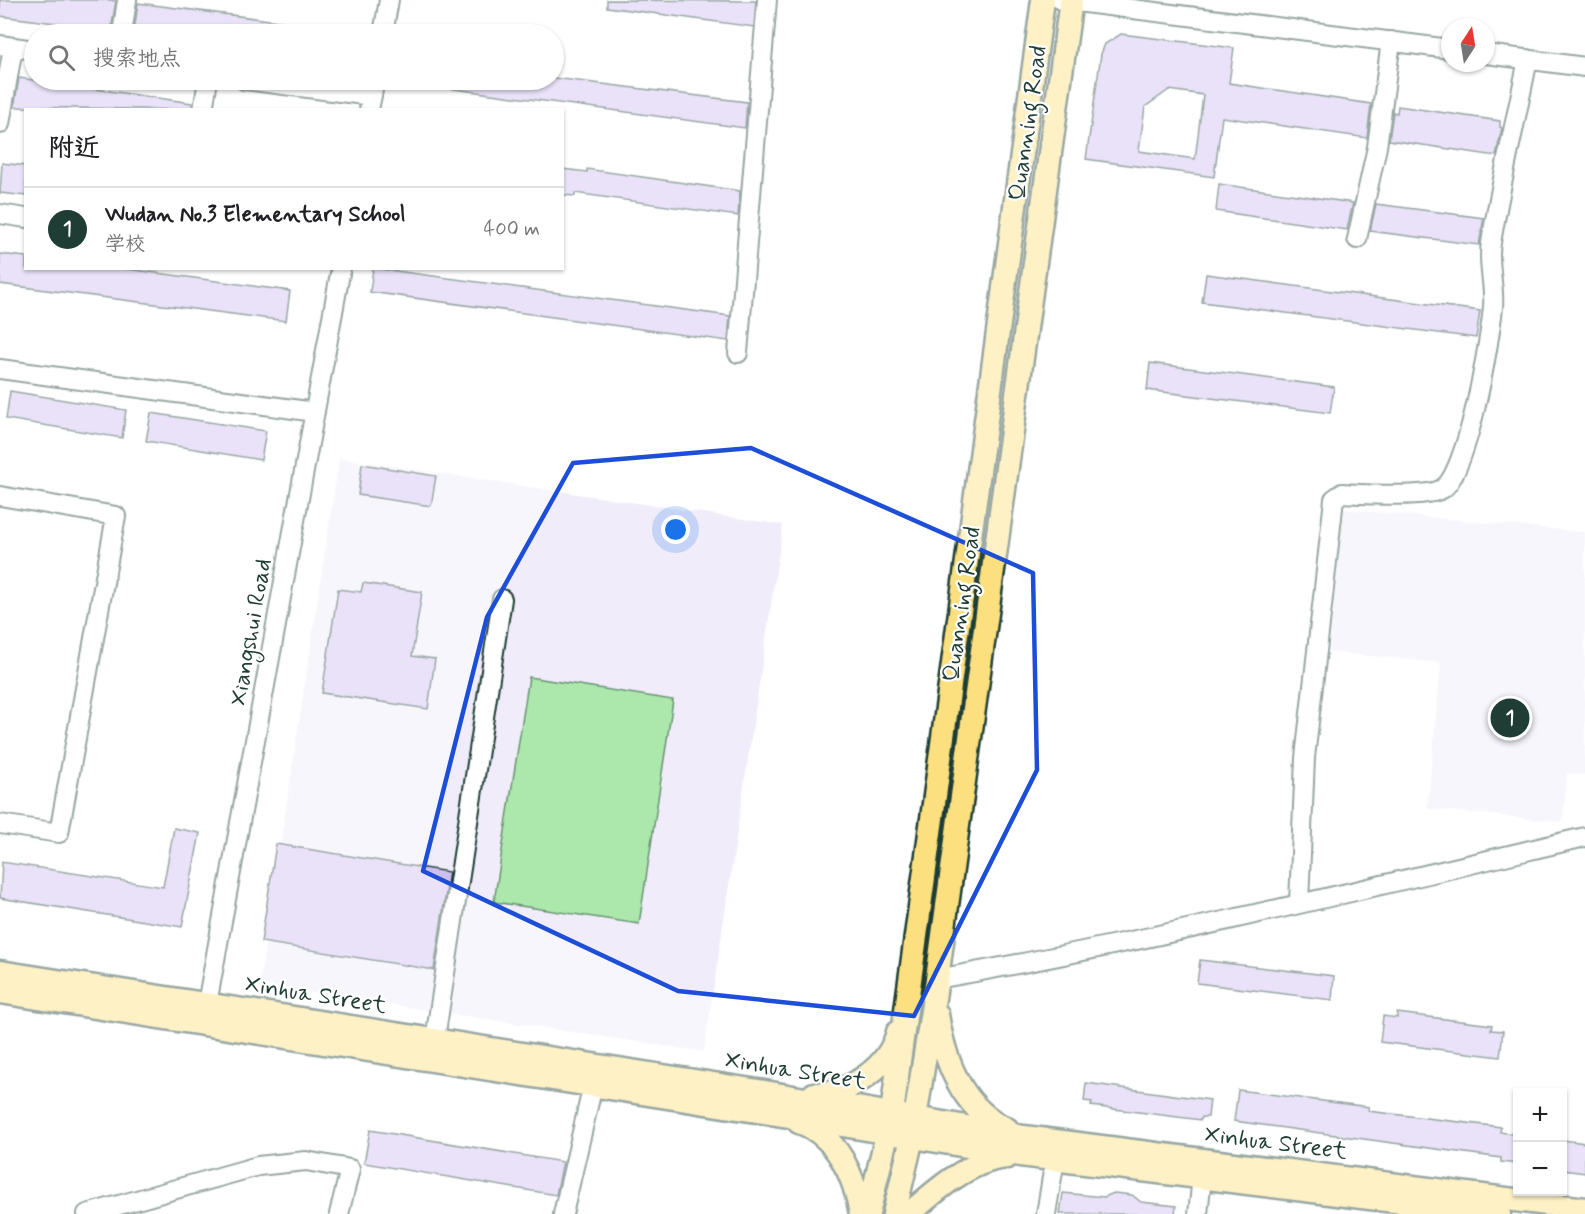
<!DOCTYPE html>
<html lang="zh">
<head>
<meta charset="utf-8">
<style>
	body { margin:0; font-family:Mynerve,"LXGW WenKai TC",sans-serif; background:#f2f2f2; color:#202124 }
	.controls { position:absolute; right:18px; bottom:18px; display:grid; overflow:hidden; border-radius:0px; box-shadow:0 2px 4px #0004 }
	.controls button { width:54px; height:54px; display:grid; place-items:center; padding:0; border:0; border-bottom:2px solid #e0e0e0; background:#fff; color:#202124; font:30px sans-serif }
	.compass { position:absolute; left:1441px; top:18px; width:54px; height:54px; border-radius:50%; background:#fff; box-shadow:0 2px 4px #0004; rotate:12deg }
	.you { position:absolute; left:676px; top:530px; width:21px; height:21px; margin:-15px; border:4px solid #fff; border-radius:50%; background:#1a73e8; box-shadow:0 0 0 9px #1a73e833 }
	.badge { display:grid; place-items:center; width:39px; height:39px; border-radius:50%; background:#1f3d34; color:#fff; font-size:20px; font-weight:700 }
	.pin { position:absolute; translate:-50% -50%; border:3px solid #fff; box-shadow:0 2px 6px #0006 }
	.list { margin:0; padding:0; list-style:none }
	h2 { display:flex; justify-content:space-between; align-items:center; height:78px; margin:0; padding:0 24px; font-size:26px }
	h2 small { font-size:20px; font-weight:400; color:#757577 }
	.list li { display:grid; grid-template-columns:39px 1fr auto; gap:18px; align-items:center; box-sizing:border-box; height:84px; padding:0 24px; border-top:2px solid #e0e0e0 }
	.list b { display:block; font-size:22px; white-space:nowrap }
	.list p { margin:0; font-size:20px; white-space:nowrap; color:#757577 }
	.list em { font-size:20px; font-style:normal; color:#757577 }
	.icon { flex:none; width:33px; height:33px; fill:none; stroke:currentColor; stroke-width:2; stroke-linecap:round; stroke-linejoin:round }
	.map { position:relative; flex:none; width:1585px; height:1214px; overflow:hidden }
	.search { position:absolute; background:#fff; box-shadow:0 2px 4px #0004; left:24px; top:24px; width:540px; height:66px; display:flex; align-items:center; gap:15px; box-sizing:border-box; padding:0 21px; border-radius:33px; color:#757577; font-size:22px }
	.panel { position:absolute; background:#fff; box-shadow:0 2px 4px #0004; left:24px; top:108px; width:540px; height:162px; border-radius:0px }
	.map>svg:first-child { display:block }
</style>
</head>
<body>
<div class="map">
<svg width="1585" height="1214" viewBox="0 0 1585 1214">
	<rect width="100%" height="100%" fill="#fff"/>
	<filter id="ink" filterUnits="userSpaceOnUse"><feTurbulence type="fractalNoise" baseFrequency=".0167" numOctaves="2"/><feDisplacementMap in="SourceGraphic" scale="12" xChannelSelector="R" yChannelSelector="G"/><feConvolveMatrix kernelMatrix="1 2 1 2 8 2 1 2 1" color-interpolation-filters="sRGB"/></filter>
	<g filter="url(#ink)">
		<path fill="#f0ecfa" d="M339 458 783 525 704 1052 259 985Z
			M1343 509 1585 532V775L1567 773 1563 822 1427 809 1441 663 1329 652Z"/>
		<path fill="#ace7ac" stroke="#669270" stroke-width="1.5" d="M529 677 673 700 639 924 494 902Z"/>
		<path fill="#cebef0" stroke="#1f3d34" stroke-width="1.5" fill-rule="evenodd" d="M0 0H110L116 1 111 30 0 16Z
			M607 0 756 1 754 27 607 7Z
			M138 3 324 27 323 34 134 32Z
			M1121 34 1234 48 1229 83 1371 104 1367 138 1222 117 1214 177 1086 159 1101 54 1105 44ZM1169 90 1203 95 1195 159 1139 151 1145 107Z
			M19 78 192 103V110L14 107Z
			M554 78 747 102 745 128 432 86V80Z
			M1398 106 1500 121V127L1502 128 1496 156 1389 140 1393 112 1397 113Z
			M2 163 26 166V196L0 193Z
			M562 169 587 172V169L740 191 738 216 575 193V196L562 195Z
			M1219 184 1353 203 1347 230 1216 211Z
			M1376 204 1484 218 1479 245 1370 231Z
			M0 254 26 257V268H120L290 291 286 321 0 284Z
			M373 268 730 316 728 341 370 292Z
			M1206 274 1480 311 1476 338 1202 302Z
			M1150 363 1334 387 1330 413 1147 390Z
			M10 391 126 410 122 438 6 419Z
			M151 413 266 431 261 460 146 441Z
			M362 464 436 476 431 506 358 495Z
			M363 583 422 592 412 656 435 659 428 709 322 693 338 589 361 592Z
			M174 828 200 833 182 927 0 898 2 862 163 887Z
			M276 844 449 872 434 970 261 942Z
			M1200 960 1334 976 1332 1000 1197 983Z
			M1397 1013 1492 1025 1491 1030 1503 1031 1500 1057 1380 1042 1383 1016 1397 1018Z
			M1086 1083 1210 1100 1208 1117H1202L1201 1120 1091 1106 1092 1102 1084 1101Z
			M1238 1090 1369 1107 1368 1111 1501 1127 1500 1132 1518 1135V1164L1501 1162V1158L1234 1121Z
			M370 1130 563 1162 556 1195 364 1163Z
			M1563 1140 1585 1143V1173L1563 1170Z
			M1063 1193 1104 1197 1114 1193 1132 1195 1141 1202 1176 1206 1175 1214H1060Z"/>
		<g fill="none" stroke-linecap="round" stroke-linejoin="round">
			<g stroke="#1f3d34" stroke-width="22">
				<path id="minor" d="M1061 0 1450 49
					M122 34 127 0
					M383 34 389 0
					M0 45 34 50
					M1486 54 1585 67
					M244 80 372 96
					M203 110 208 80
					M369 110 375 80
					M0 124 13 47
					M0 214 26 218
					M1357 239 1377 147 1391 41
					M738 353 767 0
					M0 369 315 412
					M0 496 116 516 59 833 0 824
					M1299 903 1305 758 1334 499 1342 493C1362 494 1427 498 1442 489 1468 474 1490 339 1493 307 1495 286 1487 263 1491 243 1501 182 1516 120 1528 59
					M937 979C1155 940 1369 888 1585 837
					M207 1004 341 268
					M435 1039 502 599
					M87 1214 258 1166 306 1161 350 1169 339 1214
					M563 1214 593 1085
					M1046 1214 1055 1159
					M1198 1214 1202 1177"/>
			</g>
			<g stroke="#1f3d34" stroke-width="27">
				<path id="major" d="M0 972 765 1092 1024 1137 1585 1209
					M0 992 795 1117 1020 1155 1499 1214
					M937 1014C944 1060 962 1109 1007 1129
					M814 1094C849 1095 889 1067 898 1032
					M799 1122C837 1135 855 1177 861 1214
					M868 1214 892 1113 1043 0
					M894 1214 912 1138 937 979 1071 0
					M909 1214C936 1190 970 1160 1007 1157"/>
			</g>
			<use href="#minor" stroke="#fff" stroke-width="18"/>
			<use href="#major" stroke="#fce080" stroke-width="22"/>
		</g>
	</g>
	<path d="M0 0H1585V1214H0ZM751 448 1033 573 1037 770 914 1016 678 991 423 871 487 617 573 463Z" fill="#fff" fill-opacity=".55" fill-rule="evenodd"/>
	<path fill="none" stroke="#1d4ed8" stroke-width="4.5" stroke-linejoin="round" d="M751 448 1033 573 1037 770 914 1016 678 991 423 871 487 617 573 463Z"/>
	<g text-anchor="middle" stroke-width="4.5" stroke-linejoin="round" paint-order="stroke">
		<g font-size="24" fill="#1f3d34" stroke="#fff">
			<text transform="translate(1027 123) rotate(-82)" y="8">Quanning Road</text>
			<text transform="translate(961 604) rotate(-82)" y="8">Quanning Road</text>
			<text transform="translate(250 632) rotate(-80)" y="8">Xiangshui Road</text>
			<text transform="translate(316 994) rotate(9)" y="8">Xinhua Street</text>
			<text transform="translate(796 1070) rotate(9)" y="8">Xinhua Street</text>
			<text transform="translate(1276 1142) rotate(7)" y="8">Xinhua Street</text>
		</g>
	</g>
</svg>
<div class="controls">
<button>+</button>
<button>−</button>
</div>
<svg class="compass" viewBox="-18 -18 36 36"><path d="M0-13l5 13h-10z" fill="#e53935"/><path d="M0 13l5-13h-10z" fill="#757577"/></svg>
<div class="you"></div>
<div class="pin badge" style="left:1510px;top:718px">1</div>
<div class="search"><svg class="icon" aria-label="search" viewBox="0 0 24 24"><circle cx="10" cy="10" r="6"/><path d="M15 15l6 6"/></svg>搜索地点</div>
<section class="panel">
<h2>附近<small></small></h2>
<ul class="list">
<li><span class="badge">1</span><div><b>Wudan No.3 Elementary School</b><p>学校</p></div><em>400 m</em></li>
</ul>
</section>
</div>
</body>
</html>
